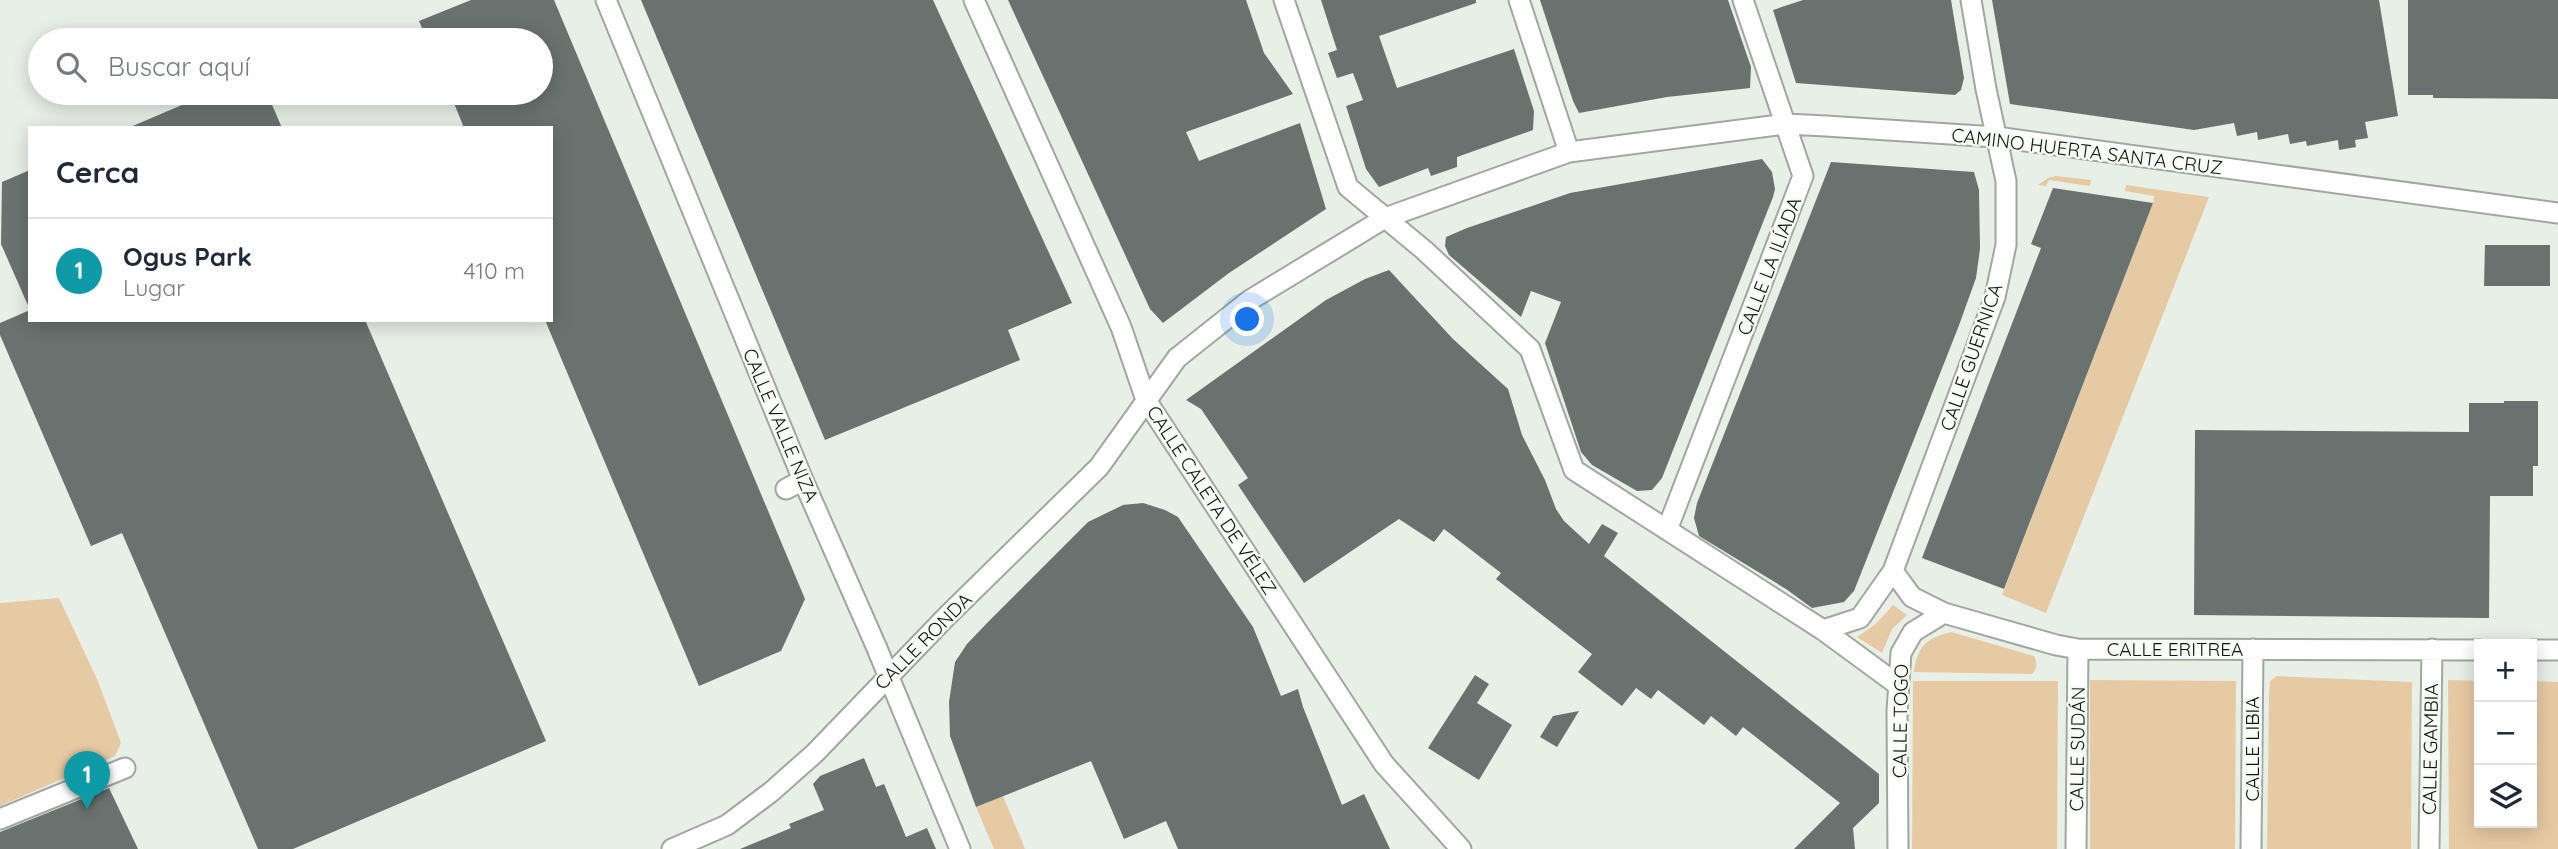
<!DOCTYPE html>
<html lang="es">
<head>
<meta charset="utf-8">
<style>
	body { margin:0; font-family:Quicksand,sans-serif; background:#f2f2f3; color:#1f2937 }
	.controls { position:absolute; right:21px; bottom:21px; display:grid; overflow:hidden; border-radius:0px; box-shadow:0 4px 18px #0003 }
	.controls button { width:63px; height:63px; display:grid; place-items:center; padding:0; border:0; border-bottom:2px solid #e0e1e3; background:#fff; color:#1f2937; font:35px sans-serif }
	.you { position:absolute; left:1248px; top:320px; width:24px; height:24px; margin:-18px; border:5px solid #fff; border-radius:50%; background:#1a73e8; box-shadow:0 0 0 10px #1a73e833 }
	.badge { display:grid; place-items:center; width:46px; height:46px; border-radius:50%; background:#7134aa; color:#fff; font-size:23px; font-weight:700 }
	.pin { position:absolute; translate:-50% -58px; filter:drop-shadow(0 2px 4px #0008) }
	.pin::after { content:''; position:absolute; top:37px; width:24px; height:21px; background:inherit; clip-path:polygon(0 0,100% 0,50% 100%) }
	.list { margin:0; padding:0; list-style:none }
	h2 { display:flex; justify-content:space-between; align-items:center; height:91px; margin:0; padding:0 28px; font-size:30px }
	h2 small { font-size:23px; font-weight:400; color:#747a83 }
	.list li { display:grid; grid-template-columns:46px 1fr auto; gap:21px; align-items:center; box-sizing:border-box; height:105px; padding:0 28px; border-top:2px solid #e0e1e3 }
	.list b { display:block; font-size:26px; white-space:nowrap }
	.list p { margin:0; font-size:23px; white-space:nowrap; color:#747a83 }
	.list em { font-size:23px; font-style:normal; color:#747a83 }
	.icon { flex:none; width:38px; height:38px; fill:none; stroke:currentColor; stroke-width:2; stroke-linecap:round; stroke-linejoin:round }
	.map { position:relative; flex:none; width:2558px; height:849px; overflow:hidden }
	.search { position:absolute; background:#fff; box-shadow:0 4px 18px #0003; left:28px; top:28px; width:525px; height:77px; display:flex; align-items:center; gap:18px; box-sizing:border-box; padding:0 24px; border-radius:38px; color:#747a83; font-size:26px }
	.panel { position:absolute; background:#fff; box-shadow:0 4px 18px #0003; left:28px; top:126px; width:525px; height:196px; border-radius:0px }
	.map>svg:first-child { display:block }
</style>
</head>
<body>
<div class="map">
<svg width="2558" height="849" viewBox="0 0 2558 849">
	<rect width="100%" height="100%" fill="#e8efe7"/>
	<path fill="#e6caa3" d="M2056 176 2091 180 2090 186 2049 180 2046 186 2038 185 2048 178Z
		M2126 185 2209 197 2046 613 2002 595 2153 203 2154 196 2125 191Z
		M59 598 97 679 121 743 115 756 0 806V603Z
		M1893 605 1907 615 1892 629 1882 653 1857 637 1877 623Z
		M1951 632 2034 656C2037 663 2038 667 2032 674L1914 672C1917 646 1927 638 1951 632Z
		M2277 676 2412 682 2411 849H2267L2269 694 2270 681Z
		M2090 680 2236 681 2235 849H2090Z
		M2448 680 2479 681V823H2532V681L2558 682V849H2449Z
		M1913 681H2058L2057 849H1912Z
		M1003 796 1025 849H994L976 807Z"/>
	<path fill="#69726f" d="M471 0H554L805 599 781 651 699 686 545 320H551V128H464L450 93H541V40H427L419 21Z
		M641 0H933L1072 303 1008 330 1020 360 825 440Z
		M1008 0H1246L1264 53 1293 94 1186 132 1199 161 1300 123 1326 209 1229 273 1163 323 1150 309Z
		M1321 0H1476V3L1379 36 1397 88 1514 49 1534 111 1533 130 1457 157V167L1431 176 1428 168 1379 187 1366 169 1346 106 1363 100 1353 73 1337 78 1328 53 1337 50Z
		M1540 0H1728L1751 67 1750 88 1667 97 1579 113 1573 101Z
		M1803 0H1951L1964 78 1961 90 1955 95 1796 83 1773 10Z
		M1992 0H2379L2398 116 2365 122 2368 138 2355 140 2356 147 2339 150 2338 140 2307 146 2306 141 2290 144 2288 134 2258 140 2257 132 2237 136 2234 123 2194 130 2010 104Z
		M2408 0H2558V99L2433 98V95H2408Z
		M210 93H267L282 128H128Z
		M1762 159 1772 172 1775 189 1773 197 1662 478 1652 490 1637 491 1592 465 1581 452 1545 343 1561 302 1531 291 1521 317 1449 255 1445 246 1446 237 1467 228 1570 193Z
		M1831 162 1974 172 1979 190 1980 249 1976 278 1958 328 1854 591 1844 602 1812 608 1786 589 1699 536 1694 518 1697 503Z
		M30 170V320H365L546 741 293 849H258L122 533 91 546 0 335V323L30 310 1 244 2 182Z
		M2053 188 2153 203 2004 589 1922 558 2041 248 2031 244Z
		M2485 245H2550V286H2484Z
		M1389 270 1453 339 1508 389 1522 435 1545 480 1556 509 1564 521 1589 544 1602 524 1618 533 1604 556 1879 774V803L1853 828 1855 849H1794L1840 803 1743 727 1736 736 1711 716 1704 725 1658 690 1651 699 1636 688 1622 706 1578 672 1592 654 1496 579 1501 573 1444 529 1434 542 1399 519 1304 583 1238 485 1248 478 1201 409 1186 400 1326 300 1365 279Z
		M2504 401H2538V466H2533V496H2490L2489 618 2194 615 2195 430 2469 432V403H2504Z
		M1143 503 1165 510 1178 517 1253 627 1281 696 1298 689 1303 707 1342 805 1364 794 1390 849H1178L1166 821 1124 839 1091 761 976 807 950 736 949 702 955 662 967 644 988 622 1088 522 1123 505Z
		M1475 675 1489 684 1477 703 1512 725 1479 780 1428 748Z
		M1579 711 1557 747 1540 737 1553 716Z
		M864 758 876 787 884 784 906 837 927 828 936 849H740L791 828 789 824 824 810 813 784 820 776Z
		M109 788 138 849H0V832Z"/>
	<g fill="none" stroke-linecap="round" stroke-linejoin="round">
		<g stroke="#a1a7a0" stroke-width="23">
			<path id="minor" d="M606 0 803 480 876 646 960 849
				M974 0 1121 327 1146 400 1384 764 1461 849
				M1284 0 1348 187 1424 250 1530 349 1574 470 1823 630 1860 618 1893 571 1995 297 2006 245V181L1986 89 1971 0
				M1519 0 1569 152
				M786 489 803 480
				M1667 530 1803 176 1743 0
				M1893 571 1912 597 1944 613 2056 645 2078 649 2479 650
				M1823 630 1898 685
				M2532 650H2558
				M0 819 125 768
				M672 849 727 825 771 792 815 753 947 616 1099 467 1177 358 1250 300 1385 218 1569 152 1786 124 1826 126 1996 137 2558 213
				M1898 849 1897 711 1901 653 1913 632 1944 613
				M2076 849 2078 649
				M2251 849 2253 649
				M2429 849 2432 649"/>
		</g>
		<use href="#minor" stroke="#fff" stroke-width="19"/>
	</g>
	<g text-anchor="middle" stroke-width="5" stroke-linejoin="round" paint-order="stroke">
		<g font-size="19" fill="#111311" stroke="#f6fcf4">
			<text transform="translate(2087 151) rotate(7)" y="7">CAMINO HUERTA SANTA CRUZ</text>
			<text transform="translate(1769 266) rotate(-69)" y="7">CALLE LA ILÍADA</text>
			<text transform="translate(1971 357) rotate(-71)" y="7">CALLE GUERNICA</text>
			<text transform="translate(781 425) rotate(67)" y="7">CALLE VALLE NIZA</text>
			<text transform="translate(1212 500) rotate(57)" y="7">CALLE CALETA DE VÉLEZ</text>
			<text transform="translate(923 641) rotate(-45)" y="7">CALLE RONDA</text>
			<text x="2175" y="656">CALLE ERITREA</text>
			<text transform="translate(1900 721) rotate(-89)" y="7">CALLE TOGO</text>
			<text transform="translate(2077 749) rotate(-89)" y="7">CALLE SUDÁN</text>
			<text transform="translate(2252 749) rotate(-90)" y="7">CALLE LIBIA</text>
			<text transform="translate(2430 749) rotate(-89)" y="7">CALLE GAMBIA</text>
		</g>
	</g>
</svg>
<div class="controls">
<button>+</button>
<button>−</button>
<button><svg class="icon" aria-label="layers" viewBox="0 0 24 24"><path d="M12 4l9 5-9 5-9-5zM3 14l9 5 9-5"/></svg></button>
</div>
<div class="you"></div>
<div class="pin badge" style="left:87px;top:809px;background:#0f9aa8">1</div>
<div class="search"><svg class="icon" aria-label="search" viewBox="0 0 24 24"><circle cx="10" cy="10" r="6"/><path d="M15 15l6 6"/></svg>Buscar aquí</div>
<section class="panel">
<h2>Cerca<small></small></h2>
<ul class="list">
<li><span class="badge" style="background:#0f9aa8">1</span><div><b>Ogus Park</b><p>Lugar</p></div><em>410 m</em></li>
</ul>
</section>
</div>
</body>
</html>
